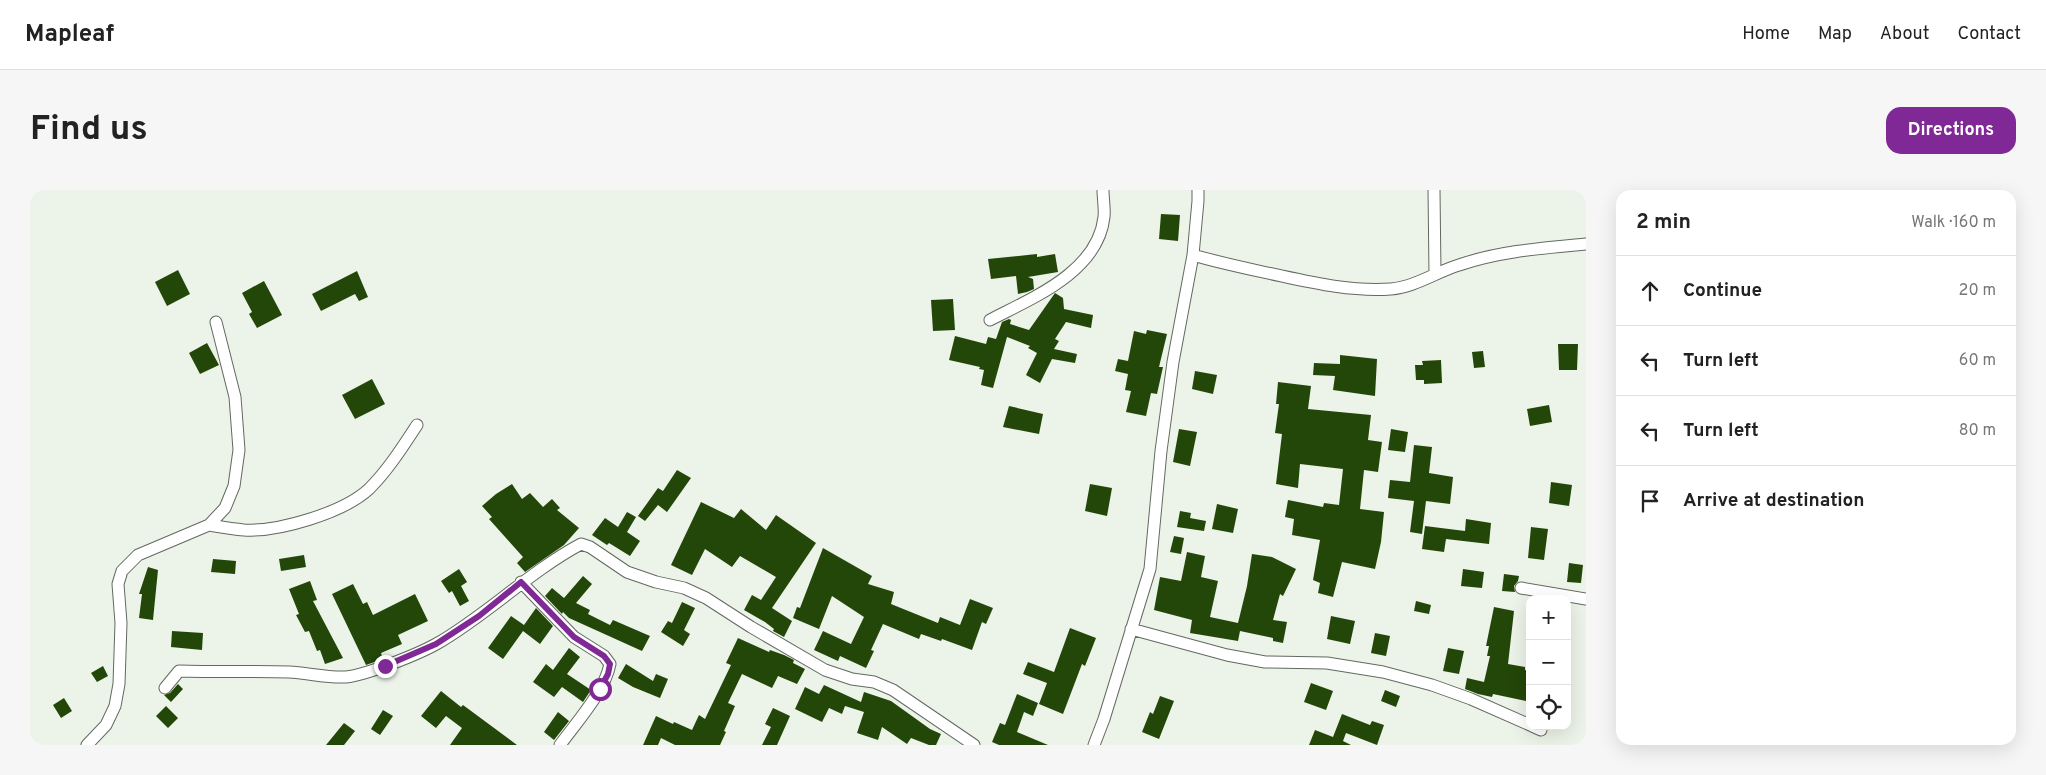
<!DOCTYPE html>
<html lang="en">
<head>
<meta charset="utf-8">
<style>
	body { margin:0; font-family:Overpass,sans-serif; background:#f6f6f6; color:#222 }
	.controls { position:absolute; right:15px; bottom:15px; display:grid; overflow:hidden; border-radius:10px; box-shadow:0 5px 20px #0002 }
	.controls button { width:45px; height:45px; display:grid; place-items:center; padding:0; border:0; border-bottom:1px solid #e0e0e0; background:#fff; color:#222; font:25px sans-serif }
	.stop { position:absolute; width:15px; height:15px; margin:-11px; border:4px solid #802896; border-radius:50%; background:#fff }
	.stop.end { background:#802896; border-color:#fff; box-shadow:0 1px 5px #0008 }
	.list { margin:0; padding:0; list-style:none }
	h2 { display:flex; justify-content:space-between; align-items:center; height:65px; margin:0; padding:0 20px; font-size:21px }
	h2 small { font-size:16px; font-weight:400; color:#767676 }
	.list li { display:grid; grid-template-columns:32px 1fr auto; gap:15px; align-items:center; box-sizing:border-box; height:70px; padding:0 20px; border-top:1px solid #e0e0e0 }
	.list b { display:block; font-size:19px; white-space:nowrap }
	.list em { font-size:16px; font-style:normal; color:#767676 }
	.icon { flex:none; width:28px; height:28px; fill:none; stroke:currentColor; stroke-width:2; stroke-linecap:round; stroke-linejoin:round }
	.map { position:relative; flex:none; width:1556px; height:555px; overflow:hidden; border-radius:15px }
	header { display:flex; align-items:center; gap:30px; box-sizing:border-box; height:70px; padding:0 25px; background:#fff; border-bottom:1px solid #e0e0e0 }
	header strong { font-size:24px }
	nav { display:flex; gap:28px; margin-inline-start:auto; font-size:18px }
	.intro { display:flex; align-items:center; justify-content:space-between; box-sizing:border-box; height:120px; padding:0 30px }
	h1 { margin:0; font-size:35px }
	.button { padding:12px 22px; border-radius:15px; background:#802896; color:#fff; font-size:18px; font-weight:700 }
	main { display:flex; gap:30px; padding:0 30px }
	aside { flex:1; background:#fff; border-radius:15px; box-shadow:0 5px 20px #0002 }
	.map>svg:first-child { display:block }
</style>
</head>
<body>
<header>
<strong>Mapleaf</strong>
<nav><a>Home</a><a>Map</a><a>About</a><a>Contact</a></nav>
</header>
<div class="intro"><h1>Find us</h1><a class="button">Directions</a></div>
<main>
<div class="map">
<svg width="1556" height="555" viewBox="0 0 1556 555">
	<rect width="100%" height="100%" fill="#ecf3e8"/>
	<path fill="#234708" d="M1131 24 1150 25 1148 51 1129 49Z
		M1007 64V67L1025 64 1028 82 998 87 1003 89 1004 99 997 102 988 104 986 86 961 89 958 69Z
		M148 80 160 104 137 116 125 92Z
		M327 81 338 107 329 111 325 104 291 121 282 104Z
		M234 91 252 125 227 138 219 124 222 122 212 103Z
		M1025 103 1033 108 1034 119 1063 125 1061 138 1036 132 1025 149 1029 151 1024 159 1047 164 1045 173 1022 169 1010 193 996 185 1007 163 998 158 1000 156 977 147 963 198 951 195 954 180 949 179 950 177 919 170 925 146 956 154 958 147 966 149 972 132 979 129 981 130 980 134 999 140Z
		M923 109 925 140 903 141 901 110Z
		M1117 140 1137 144 1129 177H1133L1127 204 1121 203 1116 226 1096 222 1101 201 1095 200 1098 184 1085 181 1088 169 1098 171 1104 141 1116 144Z
		M177 153 189 175 170 184 159 163Z
		M1528 154H1548L1547 180H1529Z
		M1453 161 1455 177 1444 178 1442 162Z
		M1310 165 1347 169 1345 206 1303 200 1305 186 1283 185 1284 173 1310 174Z
		M1411 170 1412 193 1394 194V190H1386L1385 175H1393L1392 171Z
		M1165 181 1187 185 1183 204 1162 199Z
		M342 189 355 214 325 229 312 205Z
		M1248 192 1281 196 1278 219 1341 225 1338 250 1352 252 1348 282 1334 280 1330 319 1354 322 1351 352 1345 379 1312 372 1303 407 1288 403 1290 393 1283 390 1290 350 1262 345 1264 329 1255 327 1258 310 1293 317 1294 313 1309 315 1313 279 1270 274 1268 298 1246 294 1252 244 1245 243 1249 214H1246Z
		M1519 215 1522 232 1500 236 1497 219Z
		M979 216 1013 224 1009 244 973 237Z
		M1149 239 1167 242 1160 276 1143 272Z
		M1361 239 1378 242 1375 262 1358 260Z
		M1384 255 1402 257 1399 283 1423 287 1420 314 1396 311 1392 344 1380 342 1384 311 1358 308 1360 290 1380 292Z
		M647 280 661 288 637 322 628 315 615 331 608 326 628 298 633 301Z
		M1521 292 1542 295 1539 316 1519 313Z
		M482 294 492 309 500 303 513 317 522 309 530 318 527 320 549 338 534 355 495 382 487 373 493 367 459 329 462 327 452 316 466 304Z
		M1060 294 1082 298 1077 326 1055 321Z
		M671 312 704 328 711 319 736 340 746 325 786 353 742 418 762 431 754 447 743 441 744 439 735 432 714 420 722 405 731 410 746 387 710 366 702 377 675 359 662 385 641 375Z
		M1187 314 1208 319 1203 343 1182 339Z
		M1150 321 1161 323 1160 328 1176 331 1174 341 1147 337Z
		M597 322 606 327 597 342 610 351 600 366 579 353 577 355 562 345 575 328 588 337Z
		M1436 329 1461 333 1459 354 1416 349 1414 362 1392 359 1395 336 1435 341Z
		M1501 337 1518 339 1514 370 1498 368Z
		M1144 346 1154 348 1151 364 1140 362Z
		M793 358 842 386 838 394 864 402 861 414 908 433 910 427 930 435 940 409 963 418 956 434 952 432 942 460 912 449 911 451 891 444 889 449 853 434 841 460 844 461 836 478 810 466 808 471 784 460 793 441 821 454 834 427 802 406 789 439 763 428 767 417 770 418Z
		M1157 362 1175 366 1171 387 1188 391 1180 427 1208 433 1217 396 1222 364 1242 367 1266 379 1253 406 1250 404 1243 430 1257 432 1253 453 1243 451V448L1210 441 1208 451 1160 443 1162 430 1124 420 1130 387 1151 391Z
		M274 365 276 377 251 381 249 369Z
		M183 369 206 371 205 384 181 382Z
		M1539 373 1553 375 1551 393 1537 392Z
		M118 377 128 380 123 430 109 428 112 404H109Z
		M429 379 437 392 431 396 439 411 430 416 422 401 419 403 411 391Z
		M1433 379 1454 382 1452 398 1431 396Z
		M1474 384 1489 386 1488 391 1484 396 1485 402 1472 401Z
		M553 386 562 394 546 413 560 420 558 424 580 435 583 430 620 446 612 461 539 428 533 422 532 424 515 406 522 398 534 408Z
		M280 391 287 410 283 411 313 468 295 474 290 460 287 461 279 441 275 442 266 425 269 424 259 399Z
		M323 394 333 414 337 412 343 425 385 404 398 431 368 445 372 454 351 463 353 469 336 475 302 404Z
		M1386 411 1401 415 1399 424 1384 421Z
		M652 412 665 418 654 440 660 444 653 456 631 442 638 431 642 433Z
		M1464 417 1484 421 1478 474 1495 477V480L1500 481 1496 511 1463 504 1462 507 1448 504 1435 499 1437 488 1454 492 1460 466H1457L1459 456H1456Z
		M506 418 523 436 510 454 493 441 473 469 458 458 481 426 494 435Z
		M1301 426 1325 431 1320 454 1297 449Z
		M1040 438 1066 448 1055 476 1052 474 1033 524 1009 514 1017 493 993 484 998 472 1024 482Z
		M142 441 173 443 172 460 141 457Z
		M1345 443 1360 446 1356 466 1341 463Z
		M708 448 739 462 740 460 754 465 764 470 763 473 775 479 767 494 748 486 742 498 712 484 698 513 705 516 694 541 696 542 690 555H645L631 548 628 555H613L626 526 643 534 644 532 662 540 669 525 675 529 701 475 696 473Z
		M539 458 550 467 537 484 561 500 553 512 532 497 524 507 503 492 516 474 523 480Z
		M1418 458 1434 461 1429 484 1413 481Z
		M596 474 623 491 626 484 638 489 630 508 603 497 588 488Z
		M73 476 78 486 67 492 61 483Z
		M1281 493 1303 501 1296 520 1274 512Z
		M148 494 153 499 141 512 134 505 140 503Z
		M794 495 831 512 834 502 861 511 900 539 911 544 906 555H899L881 548 877 554 852 537 848 550 827 543 834 522 815 516 812 524 799 518 792 532 765 519 775 497 789 504Z
		M1355 500 1370 506 1366 517 1351 511Z
		M411 501 431 517 433 515 487 555H420L432 538 416 526 406 538 391 526Z
		M987 504 1008 513 1003 526 994 522 987 542 1018 555H969L962 552 970 533 975 535Z
		M1130 506 1144 511 1129 549 1112 542 1120 522 1123 524Z
		M34 508 42 521 31 528 23 515Z
		M136 516 148 528 138 538 126 526Z
		M743 518 760 526 747 555H732L741 537 735 534Z
		M353 520 363 526 350 545 341 539Z
		M528 522 539 531 524 550 514 542Z
		M1312 524 1340 535 1342 531 1354 535 1347 555 1316 543 1313 551 1321 555H1279L1285 540 1303 547Z
		M314 533 325 541 314 555H296Z"/>
	<g fill="none" stroke-linecap="round" stroke-linejoin="round">
		<g stroke="#636960" stroke-width="13">
			<path id="minor" d="M1404 0 1405 84
				M1163 65C1187 72 1210 77 1233 82 1276 91 1317 102 1361 99 1385 97 1406 82 1429 75 1470 61 1513 58 1556 54
				M960 130C1002 108 1068 82 1074 27 1075 19 1073 9 1073 0
				M179 335C191 337 202 339 214 340 248 342 313 323 339 299 358 280 372 258 387 235
				M491 392 544 447 574 466 580 474C575 501 546 533 530 555
				M1491 398 1556 409
				M1101 439 1197 465 1235 472 1297 473 1353 482 1402 495 1441 509 1500 535
				M135 498 149 481C186 482 222 481 259 482 278 483 297 488 316 487 336 485 389 464 408 453 458 424 499 382 551 354L560 357 597 382 626 392 654 398 676 408 721 437 795 480 822 489 844 492 863 500 944 555
				M1502 536 1511 540
				M57 555 76 535 85 516 89 494 91 433 88 394 92 381 108 365 179 335 195 318 204 296 209 260 205 207 186 132
				M1064 555 1074 529 1120 379 1131 261 1143 172 1163 65 1168 11V0"/>
		</g>
		<use href="#minor" stroke="#fff" stroke-width="11"/>
	</g>
	<g fill="none" stroke-linecap="round" stroke-linejoin="round">
		<path stroke="#802896" stroke-width="6" d="M355 476 406 454 449 426 491 392 544 447 574 466 580 474 578 484 570 499"/>
	</g>
</svg>
<div class="controls">
<button>+</button>
<button>−</button>
<button><svg class="icon" aria-label="locate" viewBox="0 0 24 24"><circle cx="12" cy="12" r="6"/><path d="M12 2v4M12 18v4M2 12h4M18 12h4"/></svg></button>
</div>
<div class="stop" style="left:570px;top:499px"></div>
<div class="stop end" style="left:355px;top:476px"></div>
</div>
<aside>
<h2>2 min<small>Walk · 160 m</small></h2>
<ul class="list">
<li><svg class="icon" aria-label="ahead" viewBox="0 0 24 24"><path d="M12 20V5M6 11l6-6 6 6"/></svg><div><b>Continue</b></div><em>20 m</em></li>
<li><svg class="icon" aria-label="left" viewBox="0 0 24 24"><path d="M17 20v-9H6M10 6l-5 5 5 5"/></svg><div><b>Turn left</b></div><em>60 m</em></li>
<li><svg class="icon" aria-label="left" viewBox="0 0 24 24"><path d="M17 20v-9H6M10 6l-5 5 5 5"/></svg><div><b>Turn left</b></div><em>80 m</em></li>
<li><svg class="icon" aria-label="arrive" viewBox="0 0 24 24"><path d="M6 21V4h12l-3 4 3 4H6"/></svg><div><b>Arrive at destination</b></div></li>
</ul>
</aside>
</main>
</body>
</html>
